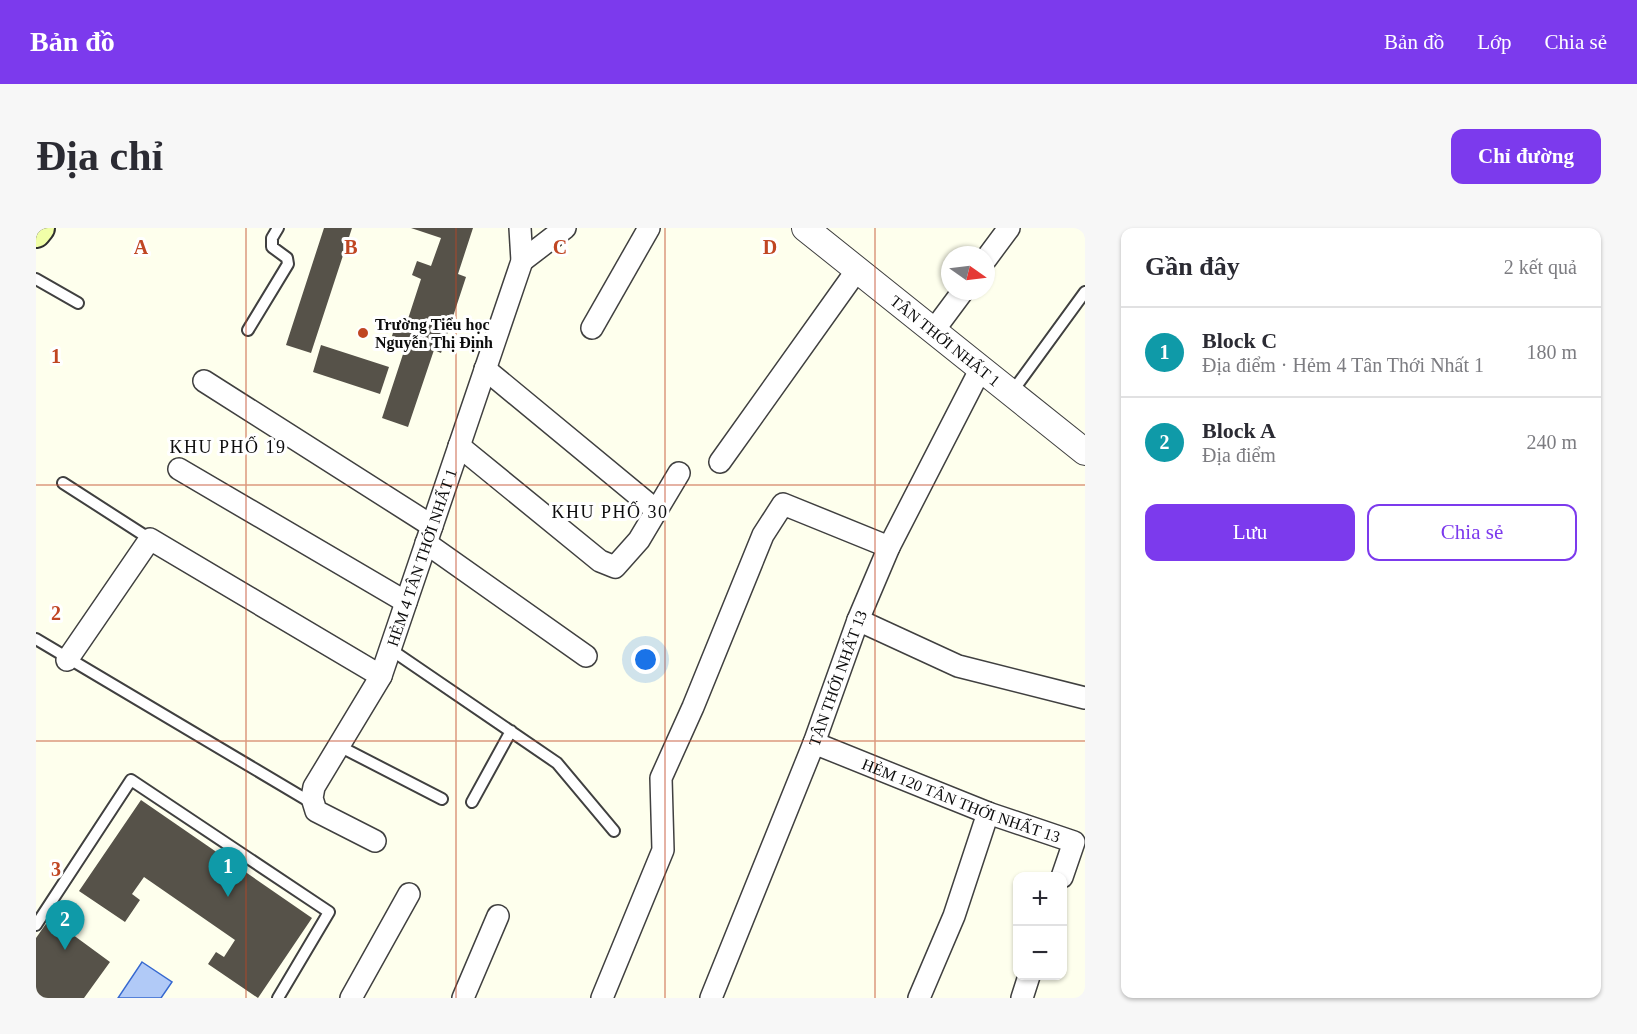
<!DOCTYPE html>
<html lang="vi">
<head>
<meta charset="utf-8">
<style>
	body { margin:0; font-family:"Times New Roman",serif; background:#f7f7f7; color:#2b2b33 }
	.controls { position:absolute; right:18px; bottom:18px; display:grid; overflow:hidden; border-radius:12px; box-shadow:0 2px 4px #0004 }
	.controls button { width:54px; height:54px; display:grid; place-items:center; padding:0; border:0; border-bottom:2px solid #e1e1e2; background:#fff; color:#2b2b33; font:30px sans-serif }
	.compass { position:absolute; left:905px; top:18px; width:54px; height:54px; border-radius:50%; background:#fff; box-shadow:0 2px 4px #0004; rotate:104deg }
	.you { position:absolute; left:610px; top:432px; width:21px; height:21px; margin:-15px; border:4px solid #fff; border-radius:50%; background:#1a73e8; box-shadow:0 0 0 9px #1a73e833 }
	.badge { display:grid; place-items:center; width:39px; height:39px; border-radius:50%; background:#7c3aed; color:#fff; font-size:20px; font-weight:700 }
	.pin { position:absolute; translate:-50% -50px; filter:drop-shadow(0 2px 3px #0008) }
	.pin::after { content:''; position:absolute; top:32px; width:21px; height:18px; background:inherit; clip-path:polygon(0 0,100% 0,50% 100%) }
	.list { margin:0; padding:0; list-style:none }
	h2 { display:flex; justify-content:space-between; align-items:center; height:78px; margin:0; padding:0 24px; font-size:26px }
	h2 small { font-size:20px; font-weight:400; color:#7c7c81 }
	.list li { display:grid; grid-template-columns:39px 1fr auto; gap:18px; align-items:center; box-sizing:border-box; height:90px; padding:0 24px; border-top:2px solid #e1e1e2 }
	.list b { display:block; font-size:22px; white-space:nowrap }
	.list p { margin:0; font-size:20px; white-space:nowrap; color:#7c7c81 }
	.list em { font-size:20px; font-style:normal; color:#7c7c81 }
	.actions { display:flex; gap:12px; padding:18px 24px }
	.actions a { flex:1; padding:14px 0; border:2px solid #7c3aed; border-radius:12px; text-align:center; font-size:21px; color:#7c3aed }
	.actions .main { background:#7c3aed; color:#fff }
	.map { position:relative; flex:none; width:1049px; height:770px; overflow:hidden; border-radius:12px }
	header { display:flex; align-items:center; gap:36px; box-sizing:border-box; height:84px; padding:0 30px; background:#7c3aed; color:#fff }
	header strong { font-size:28px }
	nav { display:flex; gap:33px; margin-inline-start:auto; font-size:21px }
	.intro { display:flex; align-items:center; justify-content:space-between; box-sizing:border-box; height:144px; padding:0 36px }
	h1 { margin:0; font-size:42px }
	.button { padding:15px 27px; border-radius:12px; background:#7c3aed; color:#fff; font-size:21px; font-weight:700 }
	main { display:flex; gap:36px; padding:0 36px }
	aside { flex:1; background:#fff; border-radius:12px; box-shadow:0 2px 4px #0004 }
	.map>svg:first-child { display:block }
</style>
</head>
<body>
<header>
<strong>Bản đồ</strong>
<nav><a>Bản đồ</a><a>Lớp</a><a>Chia sẻ</a></nav>
</header>
<div class="intro"><h1>Địa chỉ</h1><a class="button">Chỉ đường</a></div>
<main>
<div class="map">
<svg width="1049" height="770" viewBox="0 0 1049 770">
	<rect width="100%" height="100%" fill="#feffed"/>
	<path fill="#b1caf7" stroke="#3769d0" stroke-width="1.5" d="M106 734 136 754 125 770H82Z"/>
	<path fill="#565249" d="M288 0H316L275 125 250 117Z
		M375 0H437L422 46 430 49 405 125 398 122 372 199 346 190 371 114 356 108 361 91 371 94 385 51 376 47 381 33 395 38 405 10Z
		M285 117 353 139 344 166 277 144Z
		M105 572 276 690 222 770 172 736 180 724 188 729 199 712 108 649 96 666 104 672 89 694 43 663Z
		M14 690 74 734 48 770H0V710Z"/>
	<g fill="none" stroke-linecap="round" stroke-linejoin="round">
		<g stroke="#404040" stroke-width="14">
			<path id="service" d="M0 51 42 75
				M212 102 252 36 251 30 236 19V10L242 0
				M976 164 1049 64
				M27 255 114 311
				M0 411 276 575
				M354 421 521 535 578 603
				M303 518 406 571
				M436 574 475 503
				M0 697 95 552 293 684 242 770"/>
		</g>
		<g stroke="#404040" stroke-width="24">
			<g id="minor">
				<path d="M950 31 973 0"/>
				<path d="M486 33 529 0"/>
				<path d="M556 100 613 0"/>
				<path d="M898 102 927 63"/>
				<path d="M449 141 621 283"/>
				<path d="M168 153 396 298"/>
				<path d="M423 218 564 333 579 339 603 312 643 245"/>
				<path d="M684 234 821 42"/>
				<path d="M143 241 370 374"/>
				<path d="M390 315 550 428"/>
				<path d="M822 392 922 438 1049 470"/>
				<path d="M31 432 114 311 345 448"/>
				<path id="s1" d="M778 515 952 585 1038 614 1026 649"/>
				<path id="s2" d="M339 613 280 583 276 570 278 559 345 448 486 33 484 0"/>
				<path d="M315 770 373 666"/>
				<path d="M427 770 462 688"/>
				<path d="M566 770 627 622 625 550 657 479 727 307 747 276 853 319"/>
				<path id="s3" d="M675 770 778 515 822 392 853 319 945 140"/>
				<path d="M883 770 918 688 952 585"/>
				<path d="M986 770 993 748"/>
			</g>
		</g>
		<g stroke="#404040" stroke-width="28">
			<g id="tertiary">
				<path id="s4" d="M769 0 1049 224"/>
			</g>
		</g>
		<g stroke="#2f2f2f" stroke-width="32">
			<path id="secondary" d="M0 5 4 0"/>
		</g>
		<use href="#service" stroke="#fff" stroke-width="10"/>
		<use href="#minor" stroke="#fff" stroke-width="21"/>
		<use href="#tertiary" stroke="#fff" stroke-width="26"/>
		<use href="#secondary" stroke="#f1ffa8" stroke-width="28"/>
	</g>
	<path fill="none" stroke="#c04623" stroke-width="1.5" stroke-opacity="0.55" d="M210 0V770M420 0V770M629 0V770M839 0V770M0 257H1049M0 513H1049"/>
	<circle fill="#c04623" stroke="#fff" stroke-width="2" cx="327" cy="105" r="6"/>
	<g text-anchor="middle" stroke-width="6" stroke-linejoin="round" paint-order="stroke">
		<g font-size="16" font-weight="bold" fill="#0d0d0d" stroke="#fff" text-anchor="start">
			<text x="339" y="102">Trường Tiểu học<tspan x="339" dy="18">Nguyễn Thị Định</tspan></text>
		</g>
		<g font-size="16" fill="#0d0d0d" stroke="#fff">
			<text dy="6" stroke="none"><textPath href="#s4" startOffset="180">TÂN THỚI NHẤT 1</textPath></text>
			<text dy="6" stroke="none"><textPath href="#s2" startOffset="346">HẺM 4 TÂN THỚI NHẤT 1</textPath></text>
			<text dy="6" stroke="none"><textPath href="#s3" startOffset="344">TÂN THỚI NHẤT 13</textPath></text>
			<text dy="6" stroke="none"><textPath href="#s1" startOffset="158">HẺM 120 TÂN THỚI NHẤT 13</textPath></text>
		</g>
		<g font-size="18" letter-spacing="1.5" fill="#0d0d0d" stroke="#fff">
			<text x="192" y="225">KHU PHỐ 19</text>
			<text x="574" y="290">KHU PHỐ 30</text>
		</g>
	</g>
	<g font-size="20" text-anchor="middle" font-weight="bold" fill="#c04623" stroke="#fff" stroke-width="6" stroke-linejoin="round" paint-order="stroke">
		<text x="105" y="26">A</text>
		<text x="315" y="26">B</text>
		<text x="524" y="26">C</text>
		<text x="734" y="26">D</text>
		<text x="20" y="135">1</text>
		<text x="20" y="392">2</text>
		<text x="20" y="648">3</text>
	</g>
</svg>
<div class="controls">
<button>+</button>
<button>−</button>
</div>
<svg class="compass" viewBox="-18 -18 36 36"><path d="M0-13l5 13h-10z" fill="#e53935"/><path d="M0 13l5-13h-10z" fill="#7c7c81"/></svg>
<div class="you"></div>
<div class="pin badge" style="left:192px;top:669px;background:#0f9aa8">1</div>
<div class="pin badge" style="left:29px;top:722px;background:#0f9aa8">2</div>
</div>
<aside>
<h2>Gần đây<small>2 kết quả</small></h2>
<ul class="list">
<li><span class="badge" style="background:#0f9aa8">1</span><div><b>Block C</b><p>Địa điểm · Hẻm 4 Tân Thới Nhất 1</p></div><em>180 m</em></li>
<li><span class="badge" style="background:#0f9aa8">2</span><div><b>Block A</b><p>Địa điểm</p></div><em>240 m</em></li>
</ul>
<div class="actions"><a class="main">Lưu</a><a>Chia sẻ</a></div>
</aside>
</main>
</body>
</html>
